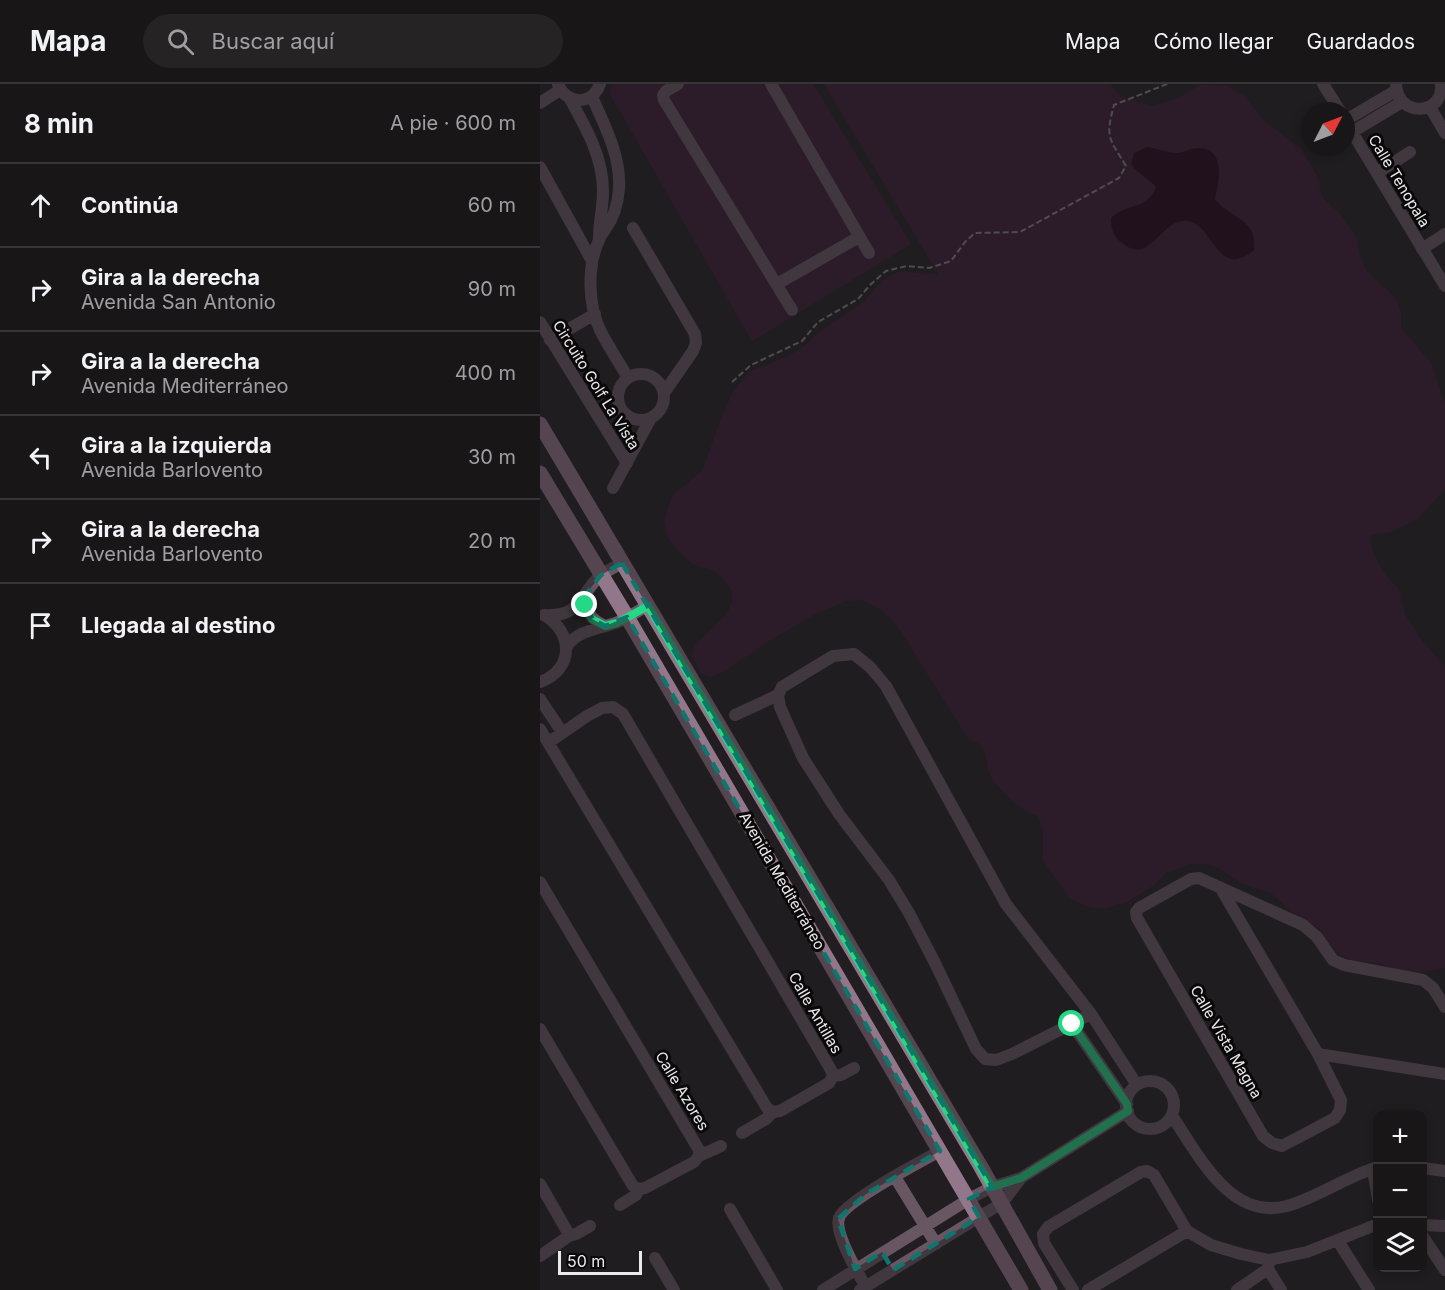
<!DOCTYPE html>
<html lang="es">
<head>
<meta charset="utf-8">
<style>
	body { margin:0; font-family:Inter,sans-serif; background:#262325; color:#f1f3f6 }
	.controls { position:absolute; right:18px; bottom:18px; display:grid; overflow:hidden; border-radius:12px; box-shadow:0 3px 9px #0003 }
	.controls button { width:54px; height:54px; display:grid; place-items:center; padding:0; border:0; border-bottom:2px solid #373537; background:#191618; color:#f1f3f6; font:30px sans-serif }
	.compass { position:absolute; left:761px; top:18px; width:54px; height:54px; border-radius:50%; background:#191618; box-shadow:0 3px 9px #0003; rotate:48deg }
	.scale { position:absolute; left:18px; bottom:15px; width:84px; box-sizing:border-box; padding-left:6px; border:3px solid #ece9eb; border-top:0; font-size:16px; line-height:21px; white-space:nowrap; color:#ece9eb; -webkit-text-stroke:4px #0a0809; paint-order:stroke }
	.stop { position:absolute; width:18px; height:18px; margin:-14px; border:4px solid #24d886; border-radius:50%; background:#fff }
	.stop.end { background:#24d886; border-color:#fff; box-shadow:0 2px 6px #0008 }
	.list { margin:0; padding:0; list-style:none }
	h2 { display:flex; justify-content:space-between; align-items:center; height:78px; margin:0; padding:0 24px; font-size:26px }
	h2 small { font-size:20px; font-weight:400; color:#9f9fa2 }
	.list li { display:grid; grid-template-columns:39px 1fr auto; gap:18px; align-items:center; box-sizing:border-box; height:84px; padding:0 24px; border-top:2px solid #373537 }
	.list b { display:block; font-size:22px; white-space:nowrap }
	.list p { margin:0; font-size:20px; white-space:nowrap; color:#9f9fa2 }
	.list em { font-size:20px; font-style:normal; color:#9f9fa2 }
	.icon { flex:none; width:33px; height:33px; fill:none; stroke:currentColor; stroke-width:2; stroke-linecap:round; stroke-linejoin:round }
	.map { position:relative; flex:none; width:905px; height:1206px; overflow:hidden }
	header { display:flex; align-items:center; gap:36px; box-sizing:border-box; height:84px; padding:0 30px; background:#191618; border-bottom:2px solid #373537 }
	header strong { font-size:28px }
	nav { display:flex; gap:33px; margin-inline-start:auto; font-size:21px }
	.search { width:420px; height:54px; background:#262325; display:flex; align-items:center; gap:15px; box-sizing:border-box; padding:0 21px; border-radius:33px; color:#9f9fa2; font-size:22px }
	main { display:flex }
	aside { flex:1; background:#191618 }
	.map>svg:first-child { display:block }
</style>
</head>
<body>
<header>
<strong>Mapa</strong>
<div class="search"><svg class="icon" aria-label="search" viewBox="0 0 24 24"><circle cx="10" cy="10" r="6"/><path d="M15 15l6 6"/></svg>Buscar aquí</div>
<nav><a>Mapa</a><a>Cómo llegar</a><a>Guardados</a></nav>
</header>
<main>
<aside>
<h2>8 min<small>A pie · 600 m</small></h2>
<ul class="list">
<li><svg class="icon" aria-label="ahead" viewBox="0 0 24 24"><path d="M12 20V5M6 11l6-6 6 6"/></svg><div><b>Continúa</b></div><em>60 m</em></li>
<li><svg class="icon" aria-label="right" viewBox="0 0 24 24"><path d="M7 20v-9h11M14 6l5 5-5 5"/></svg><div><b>Gira a la derecha</b><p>Avenida San Antonio</p></div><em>90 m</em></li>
<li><svg class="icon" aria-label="right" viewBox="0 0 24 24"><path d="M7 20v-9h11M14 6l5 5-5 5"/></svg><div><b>Gira a la derecha</b><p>Avenida Mediterráneo</p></div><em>400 m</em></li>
<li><svg class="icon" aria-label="left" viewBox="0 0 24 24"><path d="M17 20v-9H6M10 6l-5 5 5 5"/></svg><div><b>Gira a la izquierda</b><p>Avenida Barlovento</p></div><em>30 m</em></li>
<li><svg class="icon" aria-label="right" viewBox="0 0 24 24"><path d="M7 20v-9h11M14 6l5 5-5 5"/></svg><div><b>Gira a la derecha</b><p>Avenida Barlovento</p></div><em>20 m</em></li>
<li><svg class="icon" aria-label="arrive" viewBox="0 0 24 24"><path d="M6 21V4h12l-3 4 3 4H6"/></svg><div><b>Llegada al destino</b></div></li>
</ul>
</aside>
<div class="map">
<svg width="905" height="1206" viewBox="0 0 905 1206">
	<rect width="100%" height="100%" fill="#211d20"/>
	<path fill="#3a1c33" d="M73 0H273L371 160 212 257 70 10Z
		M284 0H570L580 12 612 22 636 15 660 1 687 2 704 12 725 38 761 65 777 92 782 113 800 130 816 152 819 170 827 188 855 213 861 230V244L891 279 905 319V406L877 435 851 448 830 451 833 469 846 492 858 504 865 530 880 554 905 583V884L879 888 858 886 840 879 814 877 805 873 796 868 778 843 755 831 731 809 703 800 678 784 666 780H651L626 789 614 801 587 818 562 825 550 823 530 815 503 776V747L498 732C477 723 475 720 460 704 457 701 453 697 451 693 443 677 452 661 429 656L356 540 340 525 322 516 306 517 270 533 227 558 185 587 171 593 161 589 152 572 154 563 161 555 187 530 192 518V507L184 496 174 487 153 480 137 466 128 454 124 437 132 412 163 386 181 334 193 308 209 288 248 272 265 262 280 247 325 217 342 196 361 187 399 191Z"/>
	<path fill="#20031a" d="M607 63C616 64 627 69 636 69 643 69 651 64 659 64 686 64 679 98 675 115 690 135 718 134 714 166 674 199 674 133 642 137 620 140 609 179 585 161 574 154 571 147 571 134 588 118 606 127 616 103 608 94 598 90 591 80L594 69Z"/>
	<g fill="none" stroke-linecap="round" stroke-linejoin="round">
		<path stroke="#888587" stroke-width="2" stroke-dasharray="6 3" stroke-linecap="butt" d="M192 298 211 281 262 257 278 238 318 215 330 201 346 187 367 182 389 184 411 177 425 158 435 149 480 148 579 94 586 82C569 54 565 54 574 21L627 0"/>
		<path stroke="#685763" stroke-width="12" d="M18 0C26 21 52 22 60 0
			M138 0 126 7 123 11 124 16 252 226
			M231 0 329 169
			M783 0 800 27
			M856 0C857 34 904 32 901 0
			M52 13C65 42 81 72 79 105 78 118 74 133 66 144 64 148 60 151 59 156 47 182 48 220 60 246 68 262 79 278 88 294
			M30 15C46 44 63 73 63 107 63 123 59 138 59 154
			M0 19 20 6
			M890 23 905 49
			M806 36 857 6
			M806 38 905 202
			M812 48 862 18
			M0 83 52 177
			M837 89 870 68
			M93 144 155 250 156 259 153 267 124 309
			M882 165 905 150
			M237 200 319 153
			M0 238 87 379
			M10 256 55 230
			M78 313a23 23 0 1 1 46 0a23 23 0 1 1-46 0Z
			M73 404 111 334
			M46 510C45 527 50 535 65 542
			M4 531C37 533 37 518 55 497 61 489 73 484 82 479
			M26 564C35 546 61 545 78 538 88 534 98 527 108 521
			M0 598C34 586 34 548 4 531
			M0 615 22 648
			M195 631 238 611
			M0 645 227 1024 233 1028 240 1027 289 999 293 992 291 986 83 630 73 623 62 624 47 632 9 658
			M0 798 159 1066V1072
			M680 803 778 970 801 1016 800 1026 795 1034 742 1062 732 1059 723 1052 597 834 596 828 599 824 651 795 659 794 763 841 777 853 793 876 804 881 883 896 893 904 905 923
			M551 930 472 970 456 976 445 975 436 965 395 879 369 829 349 796 299 730 263 674 240 623 238 611 242 603 293 572 314 570 330 583 346 602 466 820 551 930 597 1001
			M532 940 587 1020
			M0 945 93 1102 99 1105
			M778 970 905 990
			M293 992 301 991 314 984
			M586 1021a24 24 0 1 1 48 0a24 24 0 1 1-48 0Z
			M632 1032C658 1070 690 1137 747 1122 777 1114 807 1092 838 1083
			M202 1049 226 1035 233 1028
			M882 1084 905 1087
			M833 1085 838 1116
			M355 1093 396 1160
			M0 1100 27 1147 29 1152
			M99 1105 105 1104 154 1078 159 1072 181 1062
			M80 1121 96 1111 99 1105
			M190 1125 237 1206
			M882 1141 905 1142
			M882 1151 905 1186
			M798 1157 829 1206
			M0 1172 29 1152 36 1150 50 1142
			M115 1174 134 1206
			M729 1178 728 1185 741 1206
			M326 1203C318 1189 294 1149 299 1134 305 1117 382 1077 400 1067
			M283 1206 429 1115 452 1103 481 1094 588 1027
			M320 1206 462 1119 481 1094
			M533 1206 504 1159 503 1150 508 1143 601 1088 607 1087 614 1091 647 1147 671 1161 701 1170 729 1176 767 1168 838 1140
			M548 1206 647 1147
			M697 1206 728 1185"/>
		<path stroke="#92778a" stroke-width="15" d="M0 340 441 1083 510 1206
			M0 389 87 533 481 1206"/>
	</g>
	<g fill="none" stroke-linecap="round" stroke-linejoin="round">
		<path stroke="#24d886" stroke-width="8" d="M45 521 52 535 65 542 77 539 108 522 452 1103 481 1094 588 1027 587 1020 532 940"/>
	</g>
	<path d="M0 0H905V1206H0ZM82 479 452 1103 429 1115 439 1133 353 1186 342 1168 315 1185 298 1135 326 1110 400 1067 87 533 65 542 52 535 46 510 61 491Z" fill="#211d20" fill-opacity=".55" fill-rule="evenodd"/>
	<path fill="none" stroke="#0f766e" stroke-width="4.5" stroke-dasharray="12 8" stroke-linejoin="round" d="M82 479 452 1103 429 1115 439 1133 353 1186 342 1168 315 1185 298 1135 326 1110 400 1067 87 533 65 542 52 535 46 510 61 491Z"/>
	<g text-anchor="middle" stroke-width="6" stroke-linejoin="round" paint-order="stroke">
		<g font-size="15" fill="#ece9eb" stroke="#0a0809">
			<text transform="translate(859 97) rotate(59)" y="5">Calle Tenopala</text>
			<text transform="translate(56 301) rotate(58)" y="5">Circuito Golf La Vista</text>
			<text transform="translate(242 797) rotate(60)" y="5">Avenida Mediterráneo</text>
			<text transform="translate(275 929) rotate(60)" y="5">Calle Antillas</text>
			<text transform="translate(686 958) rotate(60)" y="5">Calle Vista Magna</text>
			<text transform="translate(142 1007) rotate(59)" y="5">Calle Azores</text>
		</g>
	</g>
</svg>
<div class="controls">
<button>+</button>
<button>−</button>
<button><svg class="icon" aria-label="layers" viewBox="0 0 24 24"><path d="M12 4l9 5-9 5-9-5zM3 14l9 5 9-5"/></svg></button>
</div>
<svg class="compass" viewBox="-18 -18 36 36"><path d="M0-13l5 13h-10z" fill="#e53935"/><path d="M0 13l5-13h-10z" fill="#9f9fa2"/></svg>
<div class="scale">50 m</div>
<div class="stop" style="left:532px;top:940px"></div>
<div class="stop end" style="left:45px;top:521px"></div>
</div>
</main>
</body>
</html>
